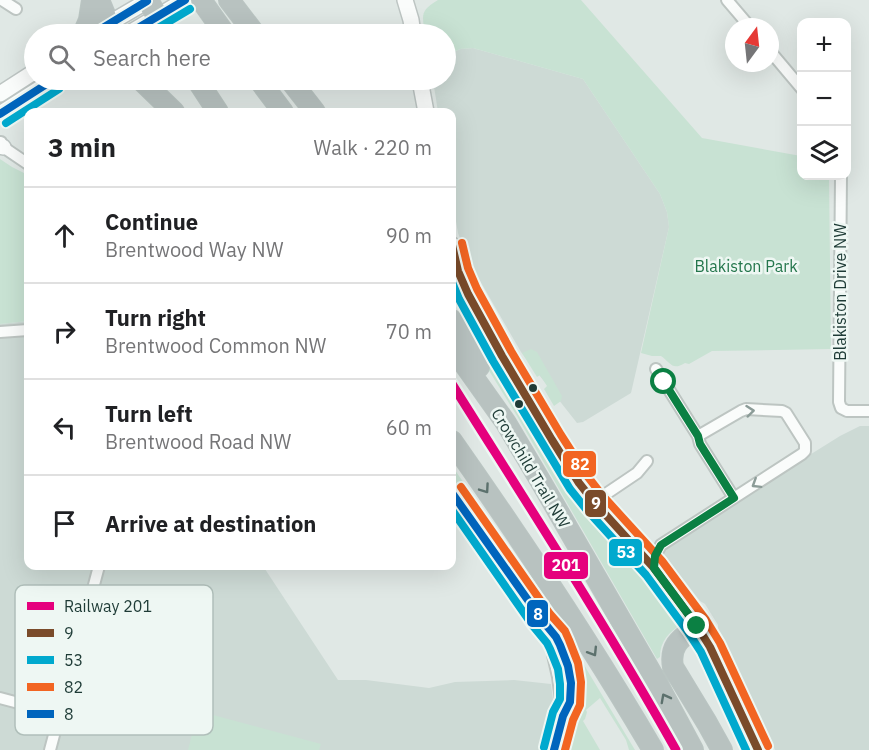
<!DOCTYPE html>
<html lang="en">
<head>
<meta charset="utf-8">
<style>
	body { margin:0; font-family:"IBM Plex Sans",sans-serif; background:#f2f2f2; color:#202124 }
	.controls { position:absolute; right:18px; top:18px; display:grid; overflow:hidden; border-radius:12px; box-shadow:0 6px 24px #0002 }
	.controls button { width:54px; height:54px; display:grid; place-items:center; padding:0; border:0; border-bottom:2px solid #e0e0e0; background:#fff; color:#202124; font:30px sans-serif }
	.compass { position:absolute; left:725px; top:18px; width:54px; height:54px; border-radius:50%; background:#fff; box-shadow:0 6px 24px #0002; rotate:15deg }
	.stop { position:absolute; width:18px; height:18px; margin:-14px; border:4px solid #0b8043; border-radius:50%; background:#fff }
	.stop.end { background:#0b8043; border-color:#fff; box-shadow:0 2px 6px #0008 }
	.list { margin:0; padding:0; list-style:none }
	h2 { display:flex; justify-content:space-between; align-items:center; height:78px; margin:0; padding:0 24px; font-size:26px }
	h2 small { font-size:20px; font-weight:400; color:#757577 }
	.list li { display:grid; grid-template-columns:39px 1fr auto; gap:18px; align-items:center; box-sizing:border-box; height:96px; padding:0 24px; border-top:2px solid #e0e0e0 }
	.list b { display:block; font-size:22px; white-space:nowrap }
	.list p { margin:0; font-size:20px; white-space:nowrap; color:#757577 }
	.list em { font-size:20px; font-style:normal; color:#757577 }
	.icon { flex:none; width:33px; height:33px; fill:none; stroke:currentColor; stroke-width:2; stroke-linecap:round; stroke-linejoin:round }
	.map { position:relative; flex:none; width:869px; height:750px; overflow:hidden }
	.search { position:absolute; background:#fff; box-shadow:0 6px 24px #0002; left:24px; top:24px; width:432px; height:66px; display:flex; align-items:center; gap:15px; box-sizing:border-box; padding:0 21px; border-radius:33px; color:#757577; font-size:22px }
	.panel { position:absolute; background:#fff; box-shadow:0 6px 24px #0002; left:24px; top:108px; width:432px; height:462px; border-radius:12px }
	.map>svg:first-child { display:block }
</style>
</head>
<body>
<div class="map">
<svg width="869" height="750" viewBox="0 0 869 750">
	<rect width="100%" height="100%" fill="#e0e8e5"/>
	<path fill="#cddad5" d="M473 48 583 79 660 194 667 212 669 227 631 393 583 422 577 423 521 352 468 260 458 233 452 198V112H438L433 80H446V56L460 49Z
		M28 321V566H263L338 680H366L429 688 455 682 514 680 551 684 555 716 546 750H0V324Z
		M860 426H869V750H775L718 630V625L705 604 700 601 663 553 661 548 840 436Z"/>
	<path fill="#c8e2d3" d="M438 0H581L702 138 801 156 802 176H829L831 349 712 351 689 364 685 363C672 371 671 363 661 356H652L641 353 669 227 667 212 660 194 583 79 473 48 460 49 446 56V34H425C422 14 420 11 438 0Z
		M0 159 12 167 28 175V321L0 324Z
		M531 349 537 352 562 396 561 401 554 406 544 389 547 386 540 375 537 377 522 353Z
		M492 367 542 450 545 449 565 481 587 510 647 575 682 621V624C669 632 660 641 660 657L657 659 517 416 488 369Z
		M452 466C481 507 510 549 538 592 555 617 574 643 587 670L635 750H629L626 740 600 698 586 710 587 712 585 719 583 721 600 750H566L571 730 569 729C580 692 579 666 559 633L452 481Z
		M198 711 321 744 319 750H188Z"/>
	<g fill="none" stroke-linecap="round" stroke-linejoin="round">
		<g stroke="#bdc5c2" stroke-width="14">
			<path id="street" d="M2 0 16 9
				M727 0 750 27
				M770 51 802 89
				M1 142 3 147 28 164
				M841 176 839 402 841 408 847 411H869
				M0 332 28 330
				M656 369 698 436 700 444 734 498
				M594 502 637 473 647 461
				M654 568 655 556 661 545 802 454 805 451V443L786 413 782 411 746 409 741 411 698 436
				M553 655 558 677 563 716
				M0 698 60 714
				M50 750 99 566
				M554 750 563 716 570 702 571 683 568 666 564 655"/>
		</g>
		<g stroke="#bdc5c3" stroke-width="18">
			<path id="secondary" d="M405 0 411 20 413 34
				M93 34 108 24 149 0
				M128 34 185 0
				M420 80 426 112
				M0 94 34 72
				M0 114 53 80
				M0 146 3 147
				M452 245 458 271 468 294 502 356 552 440 579 483 594 502 654 568 697 626 710 647 758 750"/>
		</g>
		<g stroke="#bac5c2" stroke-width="22">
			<path id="highway" d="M99 0 113 34
				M201 0 225 34
				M229 0 255 34
				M83 34 89 20 92 0
				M141 80 174 112
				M197 80 218 112
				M259 80 283 112
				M290 80 315 112
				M452 320 479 367
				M452 347 506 423 541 482 656 681 693 750
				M452 441C523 542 591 644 653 750
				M697 626C681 638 669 645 673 667L707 723 722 750"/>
		</g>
		<use href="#street" stroke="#fafcfb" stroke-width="10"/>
		<use href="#secondary" stroke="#fafcfb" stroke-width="15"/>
		<use href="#highway" stroke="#b8c2c0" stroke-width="20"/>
		<g stroke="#bac5c2" stroke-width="22" stroke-linecap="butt">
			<path id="highway-bridge" d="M148 0 164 29"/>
		</g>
		<use href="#highway-bridge" stroke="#b8c2c0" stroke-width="20"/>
		<g stroke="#eef7f3" stroke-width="12">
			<path id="bus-1" d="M452 245 458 271 468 294 502 356 552 440 579 483 594 502 654 568 697 626 710 647 758 750"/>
		</g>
		<g stroke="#eef7f3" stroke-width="12">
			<path id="bus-2" d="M148 34 190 9
				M6 123 59 89
				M452 282 459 299 493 361 570 489 586 509 646 575 688 632 701 652 746 750
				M452 510 533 626 547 643 550 649 558 669 560 684V699L553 712 544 747"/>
		</g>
		<g stroke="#eef7f3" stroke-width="12">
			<path id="bus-3" d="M462 243 468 268 477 289 511 351 561 435 588 477 602 495 662 561 706 620 720 643 768 746
				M461 487 550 614 565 631 569 640 578 663 581 682 580 705 573 720 565 750"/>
		</g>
		<g stroke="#eef7f3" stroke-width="12">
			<path id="bus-4" d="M93 34 147 1
				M128 34 185 0
				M0 114 53 80
				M452 493 542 620 556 637 560 645 568 666 571 683 570 702 563 716 554 750"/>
		</g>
		<use href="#bus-1" stroke="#7a4b2a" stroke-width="8"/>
		<use href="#bus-2" stroke="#00a9ce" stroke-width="8"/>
		<use href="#bus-3" stroke="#f26522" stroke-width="8"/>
		<use href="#bus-4" stroke="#0065bd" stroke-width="8"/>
		<g stroke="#eef7f3" stroke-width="14">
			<path id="rail-1" d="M452 384C528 505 606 625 676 750"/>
		</g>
		<use href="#rail-1" stroke="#e5007d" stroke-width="9"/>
	</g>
	<defs><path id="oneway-chevron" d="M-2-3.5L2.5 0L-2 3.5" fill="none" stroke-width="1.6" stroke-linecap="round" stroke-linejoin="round" transform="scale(1.5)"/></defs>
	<g stroke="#8c9c98">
		<use href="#oneway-chevron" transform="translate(750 411) rotate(-6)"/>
		<use href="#oneway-chevron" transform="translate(756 484) rotate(148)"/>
	</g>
	<g stroke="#5c716d">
		<use href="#oneway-chevron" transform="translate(485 489) rotate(55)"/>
		<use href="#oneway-chevron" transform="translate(593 652) rotate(58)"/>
		<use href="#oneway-chevron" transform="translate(665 698) rotate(-118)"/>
	</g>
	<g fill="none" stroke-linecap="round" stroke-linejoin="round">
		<path stroke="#0b8043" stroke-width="8" d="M664 382 698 436 700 444 734 498 661 545 655 556 654 568 697 626"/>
	</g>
	<g fill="#1e3b36" stroke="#eef7f3" stroke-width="2">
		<circle cx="533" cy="388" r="5"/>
		<circle cx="519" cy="404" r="5"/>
	</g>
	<g text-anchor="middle" stroke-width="5" stroke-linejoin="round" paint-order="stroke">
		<g font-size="16" fill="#24764c" stroke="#eef7f3">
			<text x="746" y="272">Blakiston Park</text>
		</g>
		<g font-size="16" fill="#1e3b36" stroke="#eef7f3">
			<text transform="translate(840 292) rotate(-90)" y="6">Blakiston Drive NW</text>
			<text transform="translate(531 468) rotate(59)" y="6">Crowchild Trail NW</text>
		</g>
	</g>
	<rect x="15" y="585" width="198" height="150" rx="9" fill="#eef7f3" stroke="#b0bfba" stroke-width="1.5"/>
	<rect x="27" y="602" width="27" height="8" fill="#e5007d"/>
	<rect x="27" y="629" width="27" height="8" fill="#7a4b2a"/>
	<rect x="27" y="656" width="27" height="8" fill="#00a9ce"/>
	<rect x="27" y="683" width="27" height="8" fill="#f26522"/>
	<rect x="27" y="710" width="27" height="8" fill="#0065bd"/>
	<g font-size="16" fill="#1e3b36">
		<text x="64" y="612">Railway 201</text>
		<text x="64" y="639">9</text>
		<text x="64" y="666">53</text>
		<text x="64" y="693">82</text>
		<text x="64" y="720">8</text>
	</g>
	<g stroke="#eef7f3" stroke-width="2">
		<rect x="562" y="450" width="35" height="28" rx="6" fill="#f26522"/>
		<rect x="584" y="489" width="23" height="29" rx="6" fill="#7a4b2a"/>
		<rect x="608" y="538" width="35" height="29" rx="6" fill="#00a9ce"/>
		<rect x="543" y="551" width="46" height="29" rx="6" fill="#e5007d"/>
		<rect x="526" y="599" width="23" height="29" rx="6" fill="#0065bd"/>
	</g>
	<g font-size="16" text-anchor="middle" font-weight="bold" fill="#fff">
		<text x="580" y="470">82</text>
		<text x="596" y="509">9</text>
		<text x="626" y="558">53</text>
		<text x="566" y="571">201</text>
		<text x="538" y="620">8</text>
	</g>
</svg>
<div class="controls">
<button>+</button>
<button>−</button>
<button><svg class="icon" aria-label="layers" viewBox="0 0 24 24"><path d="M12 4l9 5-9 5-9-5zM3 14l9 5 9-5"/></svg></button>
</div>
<svg class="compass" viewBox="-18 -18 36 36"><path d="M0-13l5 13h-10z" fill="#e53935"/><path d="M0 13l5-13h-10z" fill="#757577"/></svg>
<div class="stop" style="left:664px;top:382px"></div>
<div class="stop end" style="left:697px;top:626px"></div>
<div class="search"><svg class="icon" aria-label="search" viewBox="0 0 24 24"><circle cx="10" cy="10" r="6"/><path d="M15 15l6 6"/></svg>Search here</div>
<section class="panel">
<h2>3 min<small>Walk · 220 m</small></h2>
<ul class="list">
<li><svg class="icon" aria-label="ahead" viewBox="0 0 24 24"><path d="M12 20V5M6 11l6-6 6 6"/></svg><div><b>Continue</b><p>Brentwood Way NW</p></div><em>90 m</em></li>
<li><svg class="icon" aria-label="right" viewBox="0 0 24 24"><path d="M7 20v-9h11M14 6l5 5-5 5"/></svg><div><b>Turn right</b><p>Brentwood Common NW</p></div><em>70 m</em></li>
<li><svg class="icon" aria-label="left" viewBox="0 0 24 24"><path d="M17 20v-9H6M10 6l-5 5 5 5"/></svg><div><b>Turn left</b><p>Brentwood Road NW</p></div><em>60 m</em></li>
<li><svg class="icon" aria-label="arrive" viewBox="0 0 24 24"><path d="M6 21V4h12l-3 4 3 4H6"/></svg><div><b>Arrive at destination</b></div></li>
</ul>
</section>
</div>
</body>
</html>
